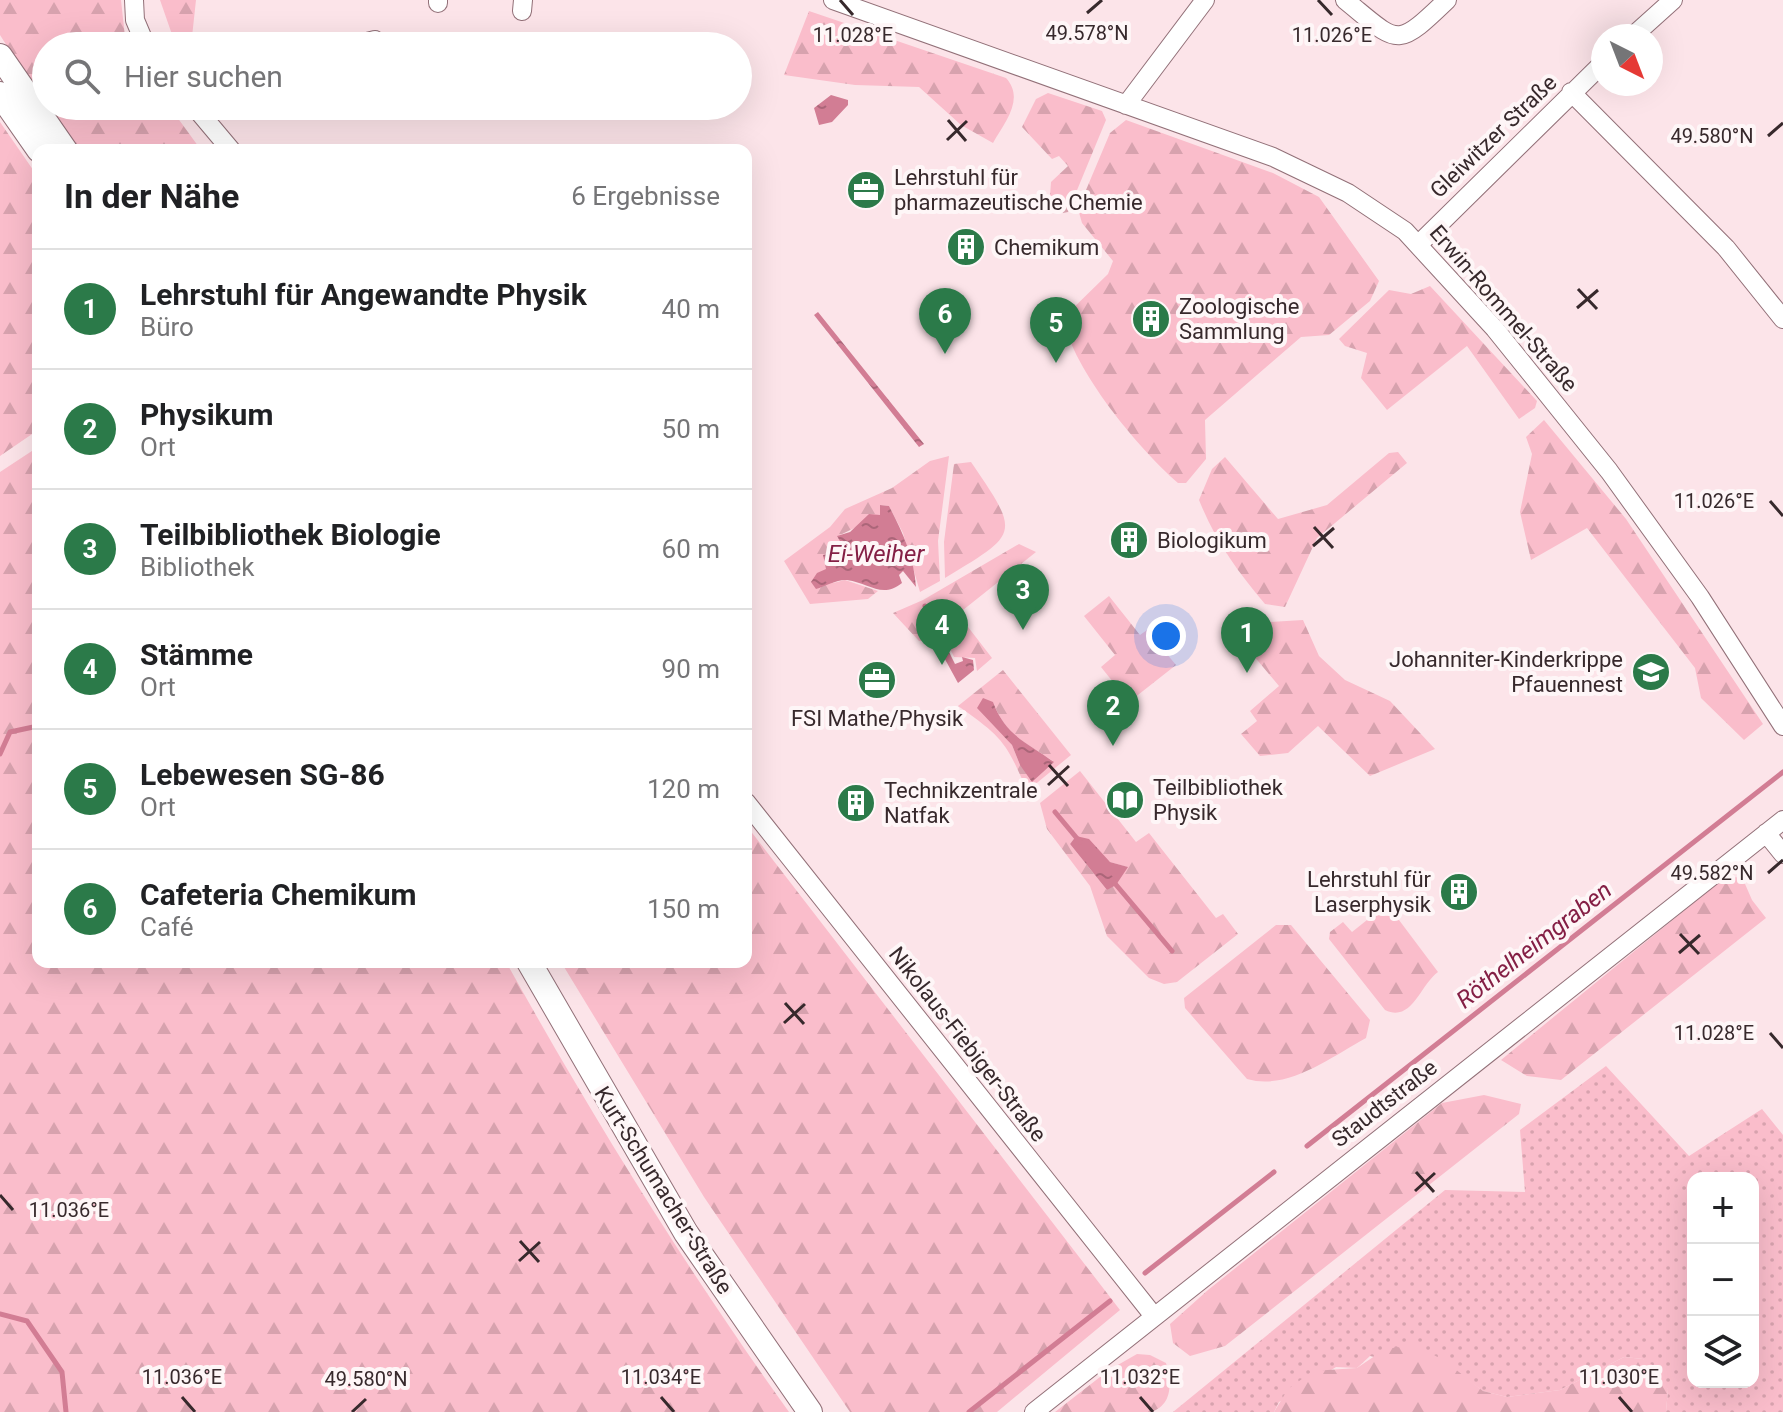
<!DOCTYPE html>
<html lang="de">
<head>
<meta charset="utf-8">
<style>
	body { margin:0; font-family:Roboto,sans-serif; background:#f2f2f2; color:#202124 }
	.controls { position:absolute; right:24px; bottom:24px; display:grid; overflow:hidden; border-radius:16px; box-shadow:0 8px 32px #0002 }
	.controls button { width:72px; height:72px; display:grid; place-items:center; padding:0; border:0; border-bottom:2px solid #e0e0e0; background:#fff; color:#202124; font:40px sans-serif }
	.compass { position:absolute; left:1591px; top:24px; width:72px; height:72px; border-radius:50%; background:#fff; box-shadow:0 8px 32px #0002; rotate:138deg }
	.you { position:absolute; left:1166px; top:636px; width:28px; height:28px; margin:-20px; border:6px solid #fff; border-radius:50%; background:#1a73e8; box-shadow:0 0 0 12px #1a73e833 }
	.badge { display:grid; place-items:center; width:52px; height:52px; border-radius:50%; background:#2b7a49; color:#fff; font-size:26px; font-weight:700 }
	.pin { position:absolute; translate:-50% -66px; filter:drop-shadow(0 2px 4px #0008) }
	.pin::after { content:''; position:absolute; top:42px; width:28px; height:24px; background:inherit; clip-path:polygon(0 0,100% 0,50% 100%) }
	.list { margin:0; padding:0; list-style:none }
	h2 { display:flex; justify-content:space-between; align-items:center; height:104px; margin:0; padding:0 32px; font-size:34px }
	h2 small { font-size:26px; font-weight:400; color:#757577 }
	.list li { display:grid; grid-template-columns:52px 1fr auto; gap:24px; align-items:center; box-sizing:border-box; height:120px; padding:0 32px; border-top:2px solid #e0e0e0 }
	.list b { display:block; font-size:30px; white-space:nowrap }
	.list p { margin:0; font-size:26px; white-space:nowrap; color:#757577 }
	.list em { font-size:26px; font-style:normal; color:#757577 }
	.icon { flex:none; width:44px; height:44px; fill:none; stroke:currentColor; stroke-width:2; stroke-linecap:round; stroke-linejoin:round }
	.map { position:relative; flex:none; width:1783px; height:1412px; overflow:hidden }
	.search { position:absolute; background:#fff; box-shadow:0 8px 32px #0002; left:32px; top:32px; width:720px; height:88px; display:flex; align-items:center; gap:20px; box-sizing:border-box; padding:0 28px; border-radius:44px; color:#757577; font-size:30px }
	.panel { position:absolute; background:#fff; box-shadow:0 8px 32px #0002; left:32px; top:144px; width:720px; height:824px; border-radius:16px }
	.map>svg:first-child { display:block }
</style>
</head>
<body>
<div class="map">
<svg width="1783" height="1412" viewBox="0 0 1783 1412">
	<defs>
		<pattern id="grass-dots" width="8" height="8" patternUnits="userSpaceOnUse" patternTransform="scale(2)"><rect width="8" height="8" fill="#fabdcb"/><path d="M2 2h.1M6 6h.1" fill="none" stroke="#d7a2ae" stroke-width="1.8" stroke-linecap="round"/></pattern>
		<pattern id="forest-firs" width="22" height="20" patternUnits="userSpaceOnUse" patternTransform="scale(2)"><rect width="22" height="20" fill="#fabdcb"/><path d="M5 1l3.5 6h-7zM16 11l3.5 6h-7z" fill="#d7a2ae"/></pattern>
		<pattern id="water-ripples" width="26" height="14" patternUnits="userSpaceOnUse" patternTransform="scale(2)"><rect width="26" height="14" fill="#d27d94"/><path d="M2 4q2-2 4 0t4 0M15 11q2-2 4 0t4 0" fill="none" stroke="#ab6679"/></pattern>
	</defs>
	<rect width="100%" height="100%" fill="#fce4e9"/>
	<path fill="url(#grass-dots)" fill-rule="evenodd" d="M1606 1066 1689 1156 1762 1109 1783 1135V1412H1666L1668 1389 1643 1359 1624 1357 1560 1390 1507 1397 1483 1391 1465 1378 1370 1356 1357 1368 1336 1367 1279 1402 1274 1412H1173L1445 1190 1525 1192 1520 1130ZM1693 1178H1753V1382H1693Z"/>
	<path fill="url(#forest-firs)" fill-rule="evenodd" d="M0 0H121L126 46H46V106H169L201 150H73L0 35Z
		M160 0H196L191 46H176Z
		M809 11 1006 78C1025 99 1005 122 993 143L961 125 919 87 855 85 784 75Z
		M1048 93 1102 111 1106 120 1068 212 1063 213 1050 196 1051 182 1068 166 1059 156 1052 159 1022 127 1036 99Z
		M1126 120 1273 173 1319 197 1379 281 1370 301 1329 335 1301 337 1205 420 1206 459 1186 483H1178C1138 448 1073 370 1063 318L1108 274 1113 261 1082 223 1078 209 1110 133Z
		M0 122 38 177V430L0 456Z
		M1430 286 1537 401 1535 408 1519 419 1467 346 1387 410 1361 378 1367 353 1345 346 1339 339 1389 290 1411 294Z
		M1544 420 1626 519 1763 724 1744 740 1701 698 1695 668 1587 528 1531 560 1520 512 1532 454 1526 437Z
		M38 447V962H506C593 1118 685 1267 789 1412H0V472Z
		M1398 452 1407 463 1317 538 1285 607 1265 604C1237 571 1215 540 1199 500L1212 469 1225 457 1278 519 1327 505 1389 453Z
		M949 456 938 541 940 581 920 592 903 533 889 506 880 505 881 515 838 536 845 551H832L833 583 845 580 878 591 868 599 810 604 784 561 830 527 845 509 892 488 930 461Z
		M971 462C1021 535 1019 533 945 578L944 542 954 464Z
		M1019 544 1036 552 958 614 992 658 977 671 975 658 954 657 946 640 919 641 893 613 923 600Z
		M1109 596 1140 635 1147 630 1176 665 1129 702 1101 667 1115 655 1084 616Z
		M1303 620 1319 656 1345 680 1390 701 1435 749 1370 776 1318 726 1288 753 1260 756 1241 734 1257 721 1250 711 1279 686 1253 655 1265 645 1256 633 1269 622Z
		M1003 670 1071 755 1027 791C1006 741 1002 737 958 706ZM993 702C1006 736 1024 741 1053 761L1020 765 1012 745 999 729Z
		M1080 771 1136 842 1149 833 1216 918 1223 914 1238 934 1177 982 1164 984 1149 978 1107 936 1090 886 1047 829 1040 803ZM1076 836 1110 862 1127 867 1107 890 1070 844Z
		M746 825 1120 1310 997 1412H850L704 1197 561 962H746Z
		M1742 877 1752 900 1766 918 1561 1080 1527 1076 1501 1060 1724 878Z
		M1387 904 1438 972C1420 985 1412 1023 1385 1010L1329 939 1330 932 1343 922 1352 932Z
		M1276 925H1291L1370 1020 1366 1038C1331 1057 1288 1091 1247 1079L1185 1008 1184 998Z
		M1484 1095 1521 1104 1519 1114 1225 1346 1190 1356 1173 1343 1170 1324 1208 1290 1442 1103Z
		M1415 1345 1445 1361 1483 1391 1507 1397 1560 1390 1624 1357 1643 1359 1662 1371 1668 1389 1666 1412H1274L1288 1389 1313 1371 1357 1368 1385 1349Z
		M1137 1354 1150 1355 1166 1363C1171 1381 1174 1404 1151 1412 1135 1412 1076 1412 1055 1412L1109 1370Z"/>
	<path fill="url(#water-ripples)" d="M831 95 848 100V105L832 122 819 125 814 108Z
		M818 312 924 444 919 447 814 315Z
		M880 505 889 506C903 533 914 557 916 587L903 571 899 575 902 583C882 599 869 583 847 580 838 579 825 586 816 589L811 582 817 573 826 569 823 555 845 550 837 536 850 532 869 514 880 515Z
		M943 640 955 664 963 661 962 657 973 660 974 670 958 683 935 641Z
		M983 698 993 702C1006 736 1025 741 1054 762L1032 782 1020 765 1012 745 977 708Z
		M1076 836 1089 839 1110 862 1128 867 1116 885 1107 890 1070 844Z"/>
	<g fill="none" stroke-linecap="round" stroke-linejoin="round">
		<path stroke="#d27d94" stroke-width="5" d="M925 606 943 645
			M0 754 10 732 38 726
			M1055 812 1080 842
			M1112 880 1172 951
			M1307 1146 1783 772
			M1145 1273 1274 1172
			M0 1314 27 1321 62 1372 66 1412
			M969 1412 1110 1301"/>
		<g stroke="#927078" stroke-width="20">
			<path id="street" d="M134 0 135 20 146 46
				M833 0 1273 157 1348 193 1405 231 1495 329 1609 471 1700 597 1783 726
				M1345 0C1399 44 1395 50 1447 0
				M438 3V0
				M522 11 523 0
				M1633 36 1673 0
				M367 42 375 40
				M1571 92 1726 248 1783 319
				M1126 105 1205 0
				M194 106 231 150
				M1419 244 1603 63
				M746 802 1153 1315
				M1766 833 1783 854
				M1034 1412 1783 820"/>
		</g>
		<g stroke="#927078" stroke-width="26">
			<path id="secondary" d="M0 56 65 150
				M0 94 39 150
				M529 962 686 1233 810 1412"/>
		</g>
		<use href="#street" stroke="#fff" stroke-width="18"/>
		<use href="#secondary" stroke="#fff" stroke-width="24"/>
	</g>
	<path fill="none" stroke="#37292c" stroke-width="3" d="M840 0 853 15M1318 0 1332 15M1087 13 1102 0M948 120 966 141M1768 136 1783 123M947 140 967 121M1578 289 1597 309M1577 308 1598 290M1770 501 1783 516M1314 527 1333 548M1313 546 1334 528M1049 765 1068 786M1048 785 1069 766M1768 873 1783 860M1680 934 1699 954M1679 953 1700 935M785 1003 804 1024M784 1023 805 1004M1770 1033 1783 1048M1416 1172 1434 1192M1415 1191 1435 1173M0 1195 13 1210M520 1241 539 1262M519 1261 540 1242M182 1397 195 1412M661 1397 674 1412M1140 1397 1153 1412M1619 1397 1632 1412M352 1412 366 1399"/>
	<defs>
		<g id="office-disc" transform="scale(2)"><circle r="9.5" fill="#2b7a49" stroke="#fef6f7"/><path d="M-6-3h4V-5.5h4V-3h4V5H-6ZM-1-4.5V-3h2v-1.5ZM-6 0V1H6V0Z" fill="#fff"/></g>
		<g id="building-disc" transform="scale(2)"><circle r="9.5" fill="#2b7a49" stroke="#fef6f7"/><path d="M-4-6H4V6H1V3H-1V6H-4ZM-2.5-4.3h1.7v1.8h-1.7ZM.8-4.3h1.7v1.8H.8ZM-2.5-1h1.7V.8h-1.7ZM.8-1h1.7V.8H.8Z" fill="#fff"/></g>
		<g id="school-disc" transform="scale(2)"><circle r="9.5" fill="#2b7a49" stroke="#fef6f7"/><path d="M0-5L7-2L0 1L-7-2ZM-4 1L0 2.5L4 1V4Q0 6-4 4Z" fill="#fff"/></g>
		<g id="library-disc" transform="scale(2)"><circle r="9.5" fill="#2b7a49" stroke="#fef6f7"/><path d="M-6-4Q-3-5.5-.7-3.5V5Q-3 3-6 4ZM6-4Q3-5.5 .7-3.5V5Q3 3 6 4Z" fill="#fff"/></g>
	</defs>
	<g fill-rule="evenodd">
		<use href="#office-disc" x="866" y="190"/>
		<use href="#building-disc" x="966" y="247"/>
		<use href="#building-disc" x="1151" y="319"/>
		<use href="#building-disc" x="1129" y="540"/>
		<use href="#school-disc" x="1651" y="672"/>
		<use href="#office-disc" x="877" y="680"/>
		<use href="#library-disc" x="1125" y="800"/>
		<use href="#building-disc" x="856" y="803"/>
		<use href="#building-disc" x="1459" y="892"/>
	</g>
	<g text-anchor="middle" stroke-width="8" stroke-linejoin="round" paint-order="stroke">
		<g font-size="22" fill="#37292c" stroke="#fef6f7">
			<text transform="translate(1493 136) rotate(-44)" y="8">Gleiwitzer Straße</text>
			<text transform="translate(1504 308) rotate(49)" y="8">Erwin-Rommel-Straße</text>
			<text transform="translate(968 1044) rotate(52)" y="8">Nikolaus-Fiebiger-Straße</text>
			<text transform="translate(1384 1103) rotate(-38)" y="8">Staudtstraße</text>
			<text transform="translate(664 1190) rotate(58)" y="8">Kurt-Schumacher-Straße</text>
		</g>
		<g font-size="22" fill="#37292c" stroke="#fef6f7" text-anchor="start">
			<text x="894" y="185">Lehrstuhl für<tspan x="894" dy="25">pharmazeutische Chemie</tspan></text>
			<text x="994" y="255">Chemikum</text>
			<text x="1179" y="314">Zoologische<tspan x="1179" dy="25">Sammlung</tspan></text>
			<text x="1157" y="548">Biologikum</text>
			<text x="1623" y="667" text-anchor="end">Johanniter-Kinderkrippe<tspan x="1623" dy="25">Pfauennest</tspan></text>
			<text x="877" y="726" text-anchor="middle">FSI Mathe/Physik</text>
			<text x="1153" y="795">Teilbibliothek<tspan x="1153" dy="25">Physik</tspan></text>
			<text x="884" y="798">Technikzentrale<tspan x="884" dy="25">Natfak</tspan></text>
			<text x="1431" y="887" text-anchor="end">Lehrstuhl für<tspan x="1431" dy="25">Laserphysik</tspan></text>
		</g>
		<g font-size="24" font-style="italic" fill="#841f45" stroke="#fef6f7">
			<text x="876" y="562">Ei-Weiher</text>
			<text transform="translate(1534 945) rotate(-38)" y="8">Röthelheimgraben</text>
		</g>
	</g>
	<g font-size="20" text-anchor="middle" fill="#37292c" stroke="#fef6f7" stroke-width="8" stroke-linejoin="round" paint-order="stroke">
		<text x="1087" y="40">49.578°N</text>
		<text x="853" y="42">11.028°E</text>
		<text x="1332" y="42">11.026°E</text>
		<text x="1712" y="143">49.580°N</text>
		<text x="1714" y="508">11.026°E</text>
		<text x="1712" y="880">49.582°N</text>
		<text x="1714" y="1040">11.028°E</text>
		<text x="69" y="1217">11.036°E</text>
		<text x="182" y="1384">11.036°E</text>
		<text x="661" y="1384">11.034°E</text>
		<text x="1140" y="1384">11.032°E</text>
		<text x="1619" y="1384">11.030°E</text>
		<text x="366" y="1386">49.580°N</text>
	</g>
</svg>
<div class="controls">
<button>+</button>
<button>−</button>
<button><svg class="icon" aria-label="layers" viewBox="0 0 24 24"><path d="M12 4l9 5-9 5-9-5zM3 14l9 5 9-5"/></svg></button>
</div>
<svg class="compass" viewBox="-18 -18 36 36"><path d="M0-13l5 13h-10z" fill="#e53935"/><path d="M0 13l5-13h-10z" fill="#757577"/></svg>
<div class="you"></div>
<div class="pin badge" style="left:1247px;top:673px">1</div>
<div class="pin badge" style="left:1113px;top:746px">2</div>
<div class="pin badge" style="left:1023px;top:630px">3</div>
<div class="pin badge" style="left:942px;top:665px">4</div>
<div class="pin badge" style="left:1056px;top:363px">5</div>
<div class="pin badge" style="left:945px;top:354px">6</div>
<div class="search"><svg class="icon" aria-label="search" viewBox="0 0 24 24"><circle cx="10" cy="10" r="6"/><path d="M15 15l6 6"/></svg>Hier suchen</div>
<section class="panel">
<h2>In der Nähe<small>6 Ergebnisse</small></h2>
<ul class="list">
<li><span class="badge">1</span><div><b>Lehrstuhl für Angewandte Physik</b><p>Büro</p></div><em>40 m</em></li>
<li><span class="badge">2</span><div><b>Physikum</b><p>Ort</p></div><em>50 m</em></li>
<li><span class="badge">3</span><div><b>Teilbibliothek Biologie</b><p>Bibliothek</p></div><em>60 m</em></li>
<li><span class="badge">4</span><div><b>Stämme</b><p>Ort</p></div><em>90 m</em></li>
<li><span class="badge">5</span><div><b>Lebewesen SG-86</b><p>Ort</p></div><em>120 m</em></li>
<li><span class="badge">6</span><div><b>Cafeteria Chemikum</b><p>Café</p></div><em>150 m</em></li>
</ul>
</section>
</div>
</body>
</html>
